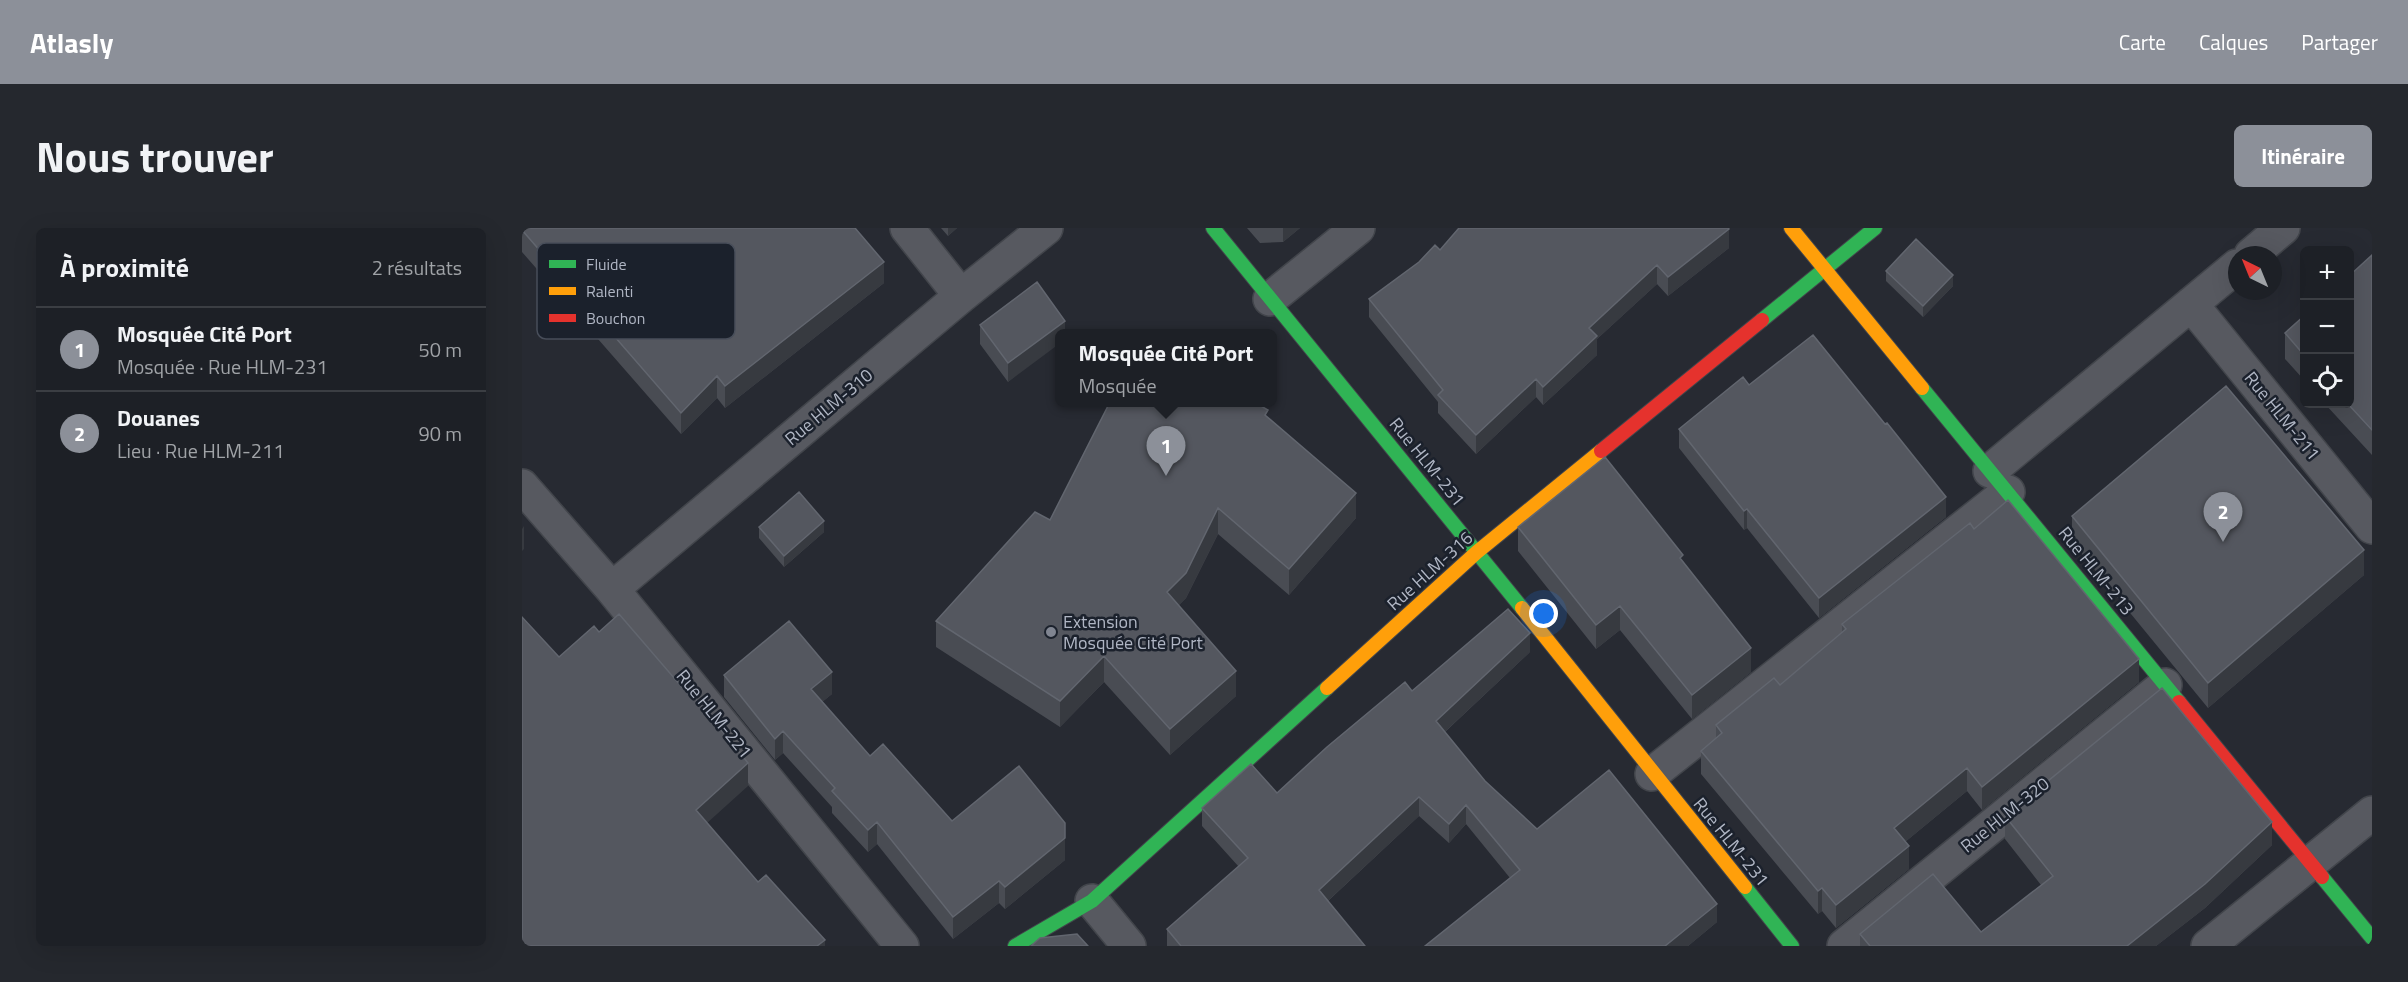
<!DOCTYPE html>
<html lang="fr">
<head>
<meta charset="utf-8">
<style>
	body { margin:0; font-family:"Titillium Web",sans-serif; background:#25282e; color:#f1f3f6 }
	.controls { position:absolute; right:18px; top:18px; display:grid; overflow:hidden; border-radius:9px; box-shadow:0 6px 24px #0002 }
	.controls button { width:54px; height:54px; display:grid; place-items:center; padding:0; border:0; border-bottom:2px solid #3b3e43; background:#1d2026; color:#f1f3f6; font:30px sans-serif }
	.compass { position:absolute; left:1706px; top:18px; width:54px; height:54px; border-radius:50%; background:#1d2026; box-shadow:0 6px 24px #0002; rotate:317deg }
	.you { position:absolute; left:1022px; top:386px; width:21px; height:21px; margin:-15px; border:4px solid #fff; border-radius:50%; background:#1a73e8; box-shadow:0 0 0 9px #1a73e833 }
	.badge { display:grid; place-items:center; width:39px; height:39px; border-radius:50%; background:#8c9099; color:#fff; font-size:20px; font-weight:700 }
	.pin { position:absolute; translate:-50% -50px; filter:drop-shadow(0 2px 3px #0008) }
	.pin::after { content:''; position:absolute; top:32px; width:21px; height:18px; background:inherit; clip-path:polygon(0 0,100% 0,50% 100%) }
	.popup { position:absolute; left:533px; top:101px; width:222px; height:78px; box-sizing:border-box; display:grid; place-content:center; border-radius:9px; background:#1d2026; filter:drop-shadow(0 2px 4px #0005); font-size:20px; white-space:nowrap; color:#a0a3a7 }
	.popup b { font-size:22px; color:#f1f3f6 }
	.popup::after { content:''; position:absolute; left:50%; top:100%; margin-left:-12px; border:12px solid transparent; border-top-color:#1d2026 }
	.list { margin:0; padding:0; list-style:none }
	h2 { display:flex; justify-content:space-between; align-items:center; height:78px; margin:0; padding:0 24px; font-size:26px }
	h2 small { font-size:20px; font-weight:400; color:#a0a3a7 }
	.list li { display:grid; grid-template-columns:39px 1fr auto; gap:18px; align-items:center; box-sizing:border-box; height:84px; padding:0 24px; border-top:2px solid #3b3e43 }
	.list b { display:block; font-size:22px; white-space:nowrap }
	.list p { margin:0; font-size:20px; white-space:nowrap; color:#a0a3a7 }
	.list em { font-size:20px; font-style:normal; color:#a0a3a7 }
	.icon { flex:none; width:33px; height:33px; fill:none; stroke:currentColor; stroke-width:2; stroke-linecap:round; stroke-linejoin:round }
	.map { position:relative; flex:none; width:1850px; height:718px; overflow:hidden; border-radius:9px }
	header { display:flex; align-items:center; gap:36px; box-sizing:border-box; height:84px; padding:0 30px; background:#8c9099; color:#fff }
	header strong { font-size:28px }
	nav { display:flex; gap:33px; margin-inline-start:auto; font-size:21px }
	.intro { display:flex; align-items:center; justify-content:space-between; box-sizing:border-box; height:144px; padding:0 36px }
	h1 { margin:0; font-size:42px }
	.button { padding:15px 27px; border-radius:9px; background:#8c9099; color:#fff; font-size:21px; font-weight:700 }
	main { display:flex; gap:36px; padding:0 36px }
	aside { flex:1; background:#1d2026; border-radius:9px; box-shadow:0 6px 24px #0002 }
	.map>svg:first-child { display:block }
</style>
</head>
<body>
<header>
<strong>Atlasly</strong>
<nav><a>Carte</a><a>Calques</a><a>Partager</a></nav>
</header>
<div class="intro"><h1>Nous trouver</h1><a class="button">Itinéraire</a></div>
<main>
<aside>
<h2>À proximité<small>2 résultats</small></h2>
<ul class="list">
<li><span class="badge">1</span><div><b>Mosquée Cité Port</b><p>Mosquée · Rue HLM-231</p></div><em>50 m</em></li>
<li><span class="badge">2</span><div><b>Douanes</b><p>Lieu · Rue HLM-211</p></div><em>90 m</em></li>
</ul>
</aside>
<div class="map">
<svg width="1850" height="718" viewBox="0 0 1850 718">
	<rect width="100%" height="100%" fill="#272a32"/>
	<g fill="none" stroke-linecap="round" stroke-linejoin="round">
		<g stroke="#42454b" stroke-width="36">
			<path id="street" d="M385 0 439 68
				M1729 27 1761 0
				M748 71 836 0
				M1669 76 1850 299
				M1468 243 1715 38
				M0 258 90 361 380 718
				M90 361 439 68 524 0
				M1130 546 1486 264
				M570 673 607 718
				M1322 718 1643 457
				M1686 718 1850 585"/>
		</g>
		<g stroke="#42454b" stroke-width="16">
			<path id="fast" d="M691 0 1000 380
				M1240 92 1353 0
				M1400 160 1657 474
				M1800 649 1850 710
				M1223 659 1270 718
				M493 718 570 673 805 460"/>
		</g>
		<g stroke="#42454b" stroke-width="16">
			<path id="slow" d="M1269 0 1400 160
				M1000 380 1223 659
				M805 460 955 324 1079 223"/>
		</g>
		<g stroke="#42454b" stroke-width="16">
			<path id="jam" d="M1079 223 1240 92
				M1657 474 1800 649"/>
		</g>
		<use href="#street" stroke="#575960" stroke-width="33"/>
		<use href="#fast" stroke="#30b455" stroke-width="14"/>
		<use href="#slow" stroke="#ff9f0a" stroke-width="14"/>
		<use href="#jam" stroke="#e5322d" stroke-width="14"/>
	</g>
	<path fill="#494c53" d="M0 0 362 55 203 180 195 170 159 206 0 24Z
		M419 0H435L426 8Z
		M725 0H778L761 14 738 15Z
		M1207 20 1146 68 1135 56 1075 111V127L1021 177 1014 169 954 226 916 185V174L847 89V71L918 22Z
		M1850 27V227L1803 176H1827Z
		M1364 43 1431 58 1401 89 1364 53Z
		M1782 88V152L1763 131V105Z
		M458 97 543 105 486 154 458 116Z
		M1227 157 1424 289 1297 390 1225 300 1222 302 1157 220V201Z
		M746 190 834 290 767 367 696 306 664 370 656 378 714 468 648 527 582 454 538 499 414 419V393L528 292Z
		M1550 288 1842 347 1686 480 1550 314Z
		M237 299 302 304 262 339 237 310Z
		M996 299 1161 335 1229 444 1170 491 1098 402 1074 421 996 323Z
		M1452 301 1617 454 1460 582 1445 563 1383 614 1387 641 1314 700 1300 683 1296 686 1179 546V523L1194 511V497L1258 457 1320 404V396Z
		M1008 424 923 504 963 553 1015 601 1195 694 1166 718H903L988 650 944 596 927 615 897 588 806 673 843 718H645V701L717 639 680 598V580L755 565 890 463Z
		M202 447 310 466 300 474 348 528 430 593 543 632 483 681 477 675 431 711 355 616 346 624 310 585V579L261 525 253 532 202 469Z
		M1483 588 1750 617 1683 680 1634 718H1338V706L1459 704 1519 657 1483 611Z"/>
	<path fill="#373a40" d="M426 0H435L426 8Z
		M761 0H778L761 14Z
		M1207 1V20L1146 68V49Z
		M362 34V55L203 180V158Z
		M1135 37V56L1075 111V127L1021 177V159L1067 100Z
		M1431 47V58L1401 89V78Z
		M543 93V105H537V116L486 154V135Z
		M195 148V170L159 206V185Z
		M1014 151V169L954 226V207Z
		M834 265V290L767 367V341Z
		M1424 269V289L1297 390V370Z
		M696 280V306L664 370 645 390V364Z
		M1225 281V300L1222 302V283Z
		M302 293V304L262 339V328Z
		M2 298V321L0 323V301Z
		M1842 322V347L1686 480V455Z
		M1098 378V402L1074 421V397Z
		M1008 405V424L914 512V493Z
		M1229 420V444L1170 491V467Z
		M582 428V454L538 499V473Z
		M1617 431V454L1460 582V559Z
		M714 443V468L648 527V501Z
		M310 444V466L289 483V461Z
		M261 503V525L253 532V511Z
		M226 535V558L174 605V582Z
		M1445 540V563L1372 623V600Z
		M897 569V588L797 681V662Z
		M944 577V596L927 615V596Z
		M355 594V616L346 624V602Z
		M1750 594V617L1683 680 1634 718H1605Z
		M543 610V632L483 681V659Z
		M1387 618V641L1314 700V677Z
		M477 653V675L431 711V689Z
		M1300 660V683L1296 686V663Z
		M1195 676V694L1166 718H1143Z
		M303 712V718H295Z"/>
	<path fill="#54575f" stroke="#62666f" stroke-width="1.5" d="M0 0H333L362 34 203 158 195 148 159 185 0 2Z
		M937 0H1206L1207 1 1146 49 1135 37 1067 100 1075 108 1021 159 1014 151 954 207 916 167 921 162 847 71 897 34 913 17 918 22Z
		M1394 11 1431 47 1401 78 1364 43Z
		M1850 27V202L1826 176H1827V48Z
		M515 54 543 93 486 135 458 97Z
		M1782 88V127L1763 105Z
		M1291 107 1363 196 1365 195 1424 269 1297 370 1225 281 1222 283 1157 201 1221 149 1227 157Z
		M1704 158 1842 322 1686 455 1550 288Z
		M588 174H732L746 182 743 187 834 265 767 341 696 280 664 345 645 364 714 443 648 501 582 428 538 473 414 393 513 284 528 292Z
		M1083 229 1161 327 1158 330 1229 420 1170 467 1098 378 1074 397 996 299Z
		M277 264 302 293 262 328 237 299Z
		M1486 272 1617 431 1460 559 1445 540 1372 600 1387 618 1314 677 1300 660 1296 663 1179 523 1200 505 1194 497 1252 450 1258 457 1324 401 1320 396 1448 295 1452 301Z
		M986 381 1008 405 914 493 963 553 1015 601 1087 542 1195 676 1143 718H903L998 642 944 577 927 596 897 569 797 662 843 718H659L645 701 726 630 680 580 729 536 755 565 805 519 883 454 890 463Z
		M97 386 171 472 173 470 226 535 174 582 236 654 244 647 303 712 295 718H0V389L37 429 72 398 77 404Z
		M267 393 310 444 289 461 348 528 361 516 430 593 497 538 543 595V610L483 659 477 653 431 689 355 594 346 602 310 563 313 560 261 503 253 511 202 447Z
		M1640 460 1750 594 1683 656 1605 718H1348L1338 706 1411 646 1459 704 1531 648 1483 588Z
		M555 706 566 718H509L518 710Z"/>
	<circle fill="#808591" stroke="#1b212c" stroke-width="2" cx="529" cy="404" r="6"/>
	<g text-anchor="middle" stroke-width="5" stroke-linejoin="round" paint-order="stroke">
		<g font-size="18" fill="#b0b6c4" stroke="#1b212c">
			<text transform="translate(307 179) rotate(-40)" y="6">Rue HLM-310</text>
			<text transform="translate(1760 188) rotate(51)" y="6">Rue HLM-211</text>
			<text transform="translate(905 234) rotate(51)" y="6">Rue HLM-231</text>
			<text transform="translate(908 343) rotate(-42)" y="6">Rue HLM-316</text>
			<text transform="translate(1574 343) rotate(51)" y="6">Rue HLM-213</text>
			<text transform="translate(192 486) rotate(51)" y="6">Rue HLM-221</text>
			<text transform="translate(1483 587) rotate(-39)" y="6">Rue HLM-320</text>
			<text transform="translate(1209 614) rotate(51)" y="6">Rue HLM-231</text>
		</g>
		<g font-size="18" fill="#b0b6c4" stroke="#1b212c" text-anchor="start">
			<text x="541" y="400">Extension<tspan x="541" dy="21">Mosquée Cité Port</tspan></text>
		</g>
	</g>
	<rect x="15" y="15" width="198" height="96" rx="9" fill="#1b212c" stroke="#484e5a" stroke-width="1.5"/>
	<rect x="27" y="32" width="27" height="8" fill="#30b455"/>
	<rect x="27" y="59" width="27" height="8" fill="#ff9f0a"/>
	<rect x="27" y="86" width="27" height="8" fill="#e5322d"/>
	<g font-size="16" fill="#b0b6c4">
		<text x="64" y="42">Fluide</text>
		<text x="64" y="69">Ralenti</text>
		<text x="64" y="96">Bouchon</text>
	</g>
</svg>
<div class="controls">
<button>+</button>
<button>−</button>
<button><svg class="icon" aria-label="locate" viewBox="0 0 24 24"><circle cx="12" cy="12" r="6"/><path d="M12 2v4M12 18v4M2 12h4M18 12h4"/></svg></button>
</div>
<svg class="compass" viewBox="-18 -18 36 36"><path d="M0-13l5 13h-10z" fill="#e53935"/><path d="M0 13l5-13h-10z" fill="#a0a3a7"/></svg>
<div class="you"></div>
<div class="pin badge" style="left:644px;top:248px">1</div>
<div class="popup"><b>Mosquée Cité Port</b>Mosquée</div>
<div class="pin badge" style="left:1701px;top:314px">2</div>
</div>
</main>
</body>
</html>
